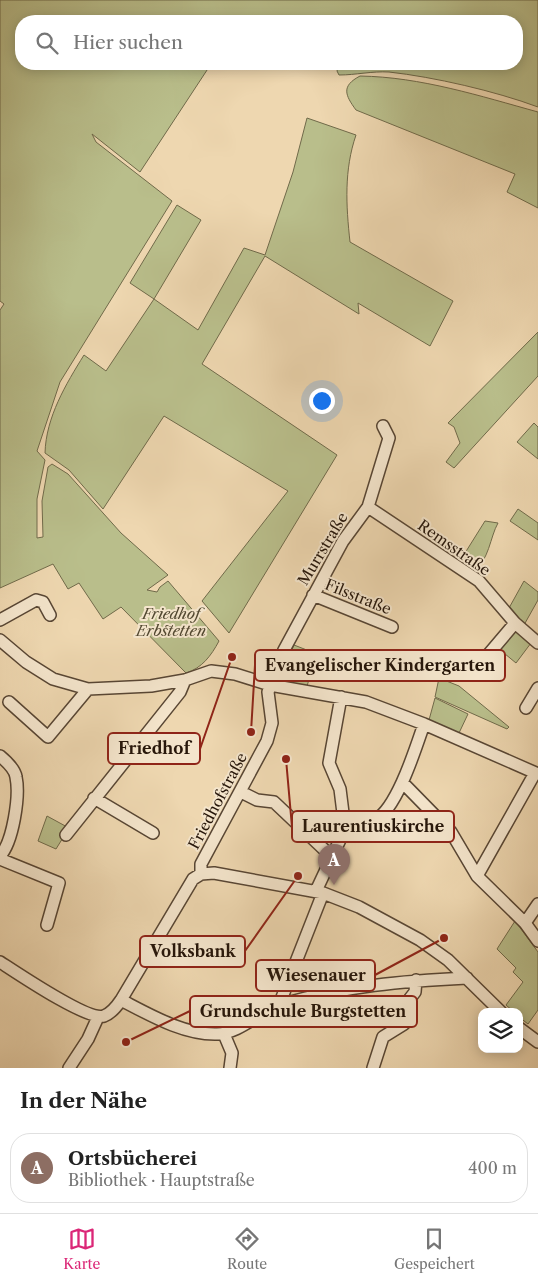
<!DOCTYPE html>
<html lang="de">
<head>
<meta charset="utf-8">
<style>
	body { margin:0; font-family:"Libre Caslon Text",serif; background:#f6f6f6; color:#222 }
	.controls { position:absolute; right:15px; bottom:15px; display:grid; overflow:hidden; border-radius:10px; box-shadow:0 2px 12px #0003 }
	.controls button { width:45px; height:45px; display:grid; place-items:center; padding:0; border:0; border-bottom:1px solid #e0e0e0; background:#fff; color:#222; font:25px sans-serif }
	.you { position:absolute; left:321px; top:400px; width:18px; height:18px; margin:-12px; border:4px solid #fff; border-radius:50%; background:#1a73e8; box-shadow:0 0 0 8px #1a73e833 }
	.badge { display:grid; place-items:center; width:32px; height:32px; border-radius:50%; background:#db2777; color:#fff; font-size:16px; font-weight:700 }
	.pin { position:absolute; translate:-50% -41px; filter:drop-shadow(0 1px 2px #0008) }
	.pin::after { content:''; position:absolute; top:26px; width:18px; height:15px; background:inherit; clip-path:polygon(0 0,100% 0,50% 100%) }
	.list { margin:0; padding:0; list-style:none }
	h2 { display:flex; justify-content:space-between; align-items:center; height:65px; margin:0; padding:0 20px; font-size:21px }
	h2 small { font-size:16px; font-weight:400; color:#767676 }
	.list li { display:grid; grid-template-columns:32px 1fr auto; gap:15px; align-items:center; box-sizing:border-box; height:70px; margin:0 10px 10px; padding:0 10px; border:1px solid #e0e0e0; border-radius:20px }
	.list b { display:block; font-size:19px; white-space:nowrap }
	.list p { margin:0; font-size:16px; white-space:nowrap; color:#767676 }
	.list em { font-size:16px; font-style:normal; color:#767676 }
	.icon { flex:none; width:28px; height:28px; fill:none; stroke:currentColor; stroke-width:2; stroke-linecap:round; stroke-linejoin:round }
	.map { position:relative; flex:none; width:538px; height:1068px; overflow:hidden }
	.search { position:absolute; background:#fff; box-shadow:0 2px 12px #0003; left:15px; right:15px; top:15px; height:55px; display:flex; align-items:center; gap:12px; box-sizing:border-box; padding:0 18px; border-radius:20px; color:#767676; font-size:19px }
	.sheet { height:145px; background:#fff }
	nav { display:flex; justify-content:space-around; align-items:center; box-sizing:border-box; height:70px; border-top:1px solid #e0e0e0; background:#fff; font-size:14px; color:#767676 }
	nav a { display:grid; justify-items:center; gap:2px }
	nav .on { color:#db2777 }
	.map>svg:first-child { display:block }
</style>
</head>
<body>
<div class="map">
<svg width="538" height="1068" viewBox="0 0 538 1068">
	<rect width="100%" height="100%" fill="#eed7b0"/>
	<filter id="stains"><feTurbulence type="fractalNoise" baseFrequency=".004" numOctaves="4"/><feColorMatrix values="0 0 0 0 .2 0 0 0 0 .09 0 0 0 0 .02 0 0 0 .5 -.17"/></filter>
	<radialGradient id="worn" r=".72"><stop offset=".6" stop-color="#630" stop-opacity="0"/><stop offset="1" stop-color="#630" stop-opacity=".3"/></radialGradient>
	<path fill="#b9be8b" stroke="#706a4a" d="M0 0H538V107C495 91 434 77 389 72 372 71 356 75 339 75L337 71 339 64H517V21H21V64H211L140 172 92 134 96 142 172 201 60 382 37 451 45 460 37 499V538L43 537 42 501 48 467 52 464 68 474 121 533 168 575 147 590 157 592 160 587 168 581 219 641C211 656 202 668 186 673L121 607 103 619 79 583 68 589 53 564 0 588V310L4 304 0 301Z
		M360 76C421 77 480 96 538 112V208L507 192 515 174 356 110C345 95 341 86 360 76Z
		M307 118 356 135C344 170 346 205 350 242L453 301 430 346 358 303 359 314 265 256 202 364 337 455 229 633 202 601 288 491 164 416 103 509 69 470 45 453C46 417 66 384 84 355L106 371 154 299 130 283 177 205 201 220 154 299 198 330 244 248 265 255 293 172Z
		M538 332V376L454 468 446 462 460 443 454 427 448 423Z
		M534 423 538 427V459L517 442Z
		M518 509 538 523V540L510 521Z
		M485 521 498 523C490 537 489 561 474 570L460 561Z
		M524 581 538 592V600L524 625 509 608Z
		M517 630 531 643 516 663 499 649Z
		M294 645 317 654 307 686 283 681 280 676Z
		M439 678 459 686 509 727 507 729 435 697Z
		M435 698 468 714 459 733 429 720Z
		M47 816 69 828 56 849 38 841Z
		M515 921 538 952V1010L528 1024 519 1017V1012H514L506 1005 523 982 513 972 516 968 497 949Z"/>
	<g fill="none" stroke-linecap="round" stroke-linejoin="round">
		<g stroke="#584634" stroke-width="14">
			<path id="minor" d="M368 507 479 581 515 623 538 643
				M313 595 392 627
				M0 620 36 600 43 602 50 615
				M0 640 26 662 53 679 88 689 151 686 185 680 211 671 235 674 270 685 366 702 424 724 538 774
				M476 669 515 623
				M9 702 48 737 88 689
				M526 708 538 688
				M0 756C6 761 15 769 16 777 20 796 13 842 0 856
				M403 783 451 832 477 876 525 923 538 941
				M241 792 257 800 274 802 331 856
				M94 798 153 833
				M345 829C354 826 366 824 375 820 397 809 416 747 424 724
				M66 835 180 692 185 680
				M0 859 59 883 47 925
				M201 874V864L267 741 272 723 268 692 284 650 343 541 368 507 389 438 383 426
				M477 876 535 773
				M316 891 345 829 340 789 329 763 341 697
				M525 923 538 904
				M0 962C17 973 88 1021 104 1016 112 1013 117 1006 121 1000L193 879 201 874 214 873 323 893 359 907 420 940 448 960 501 1012
				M121 1000C150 1015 184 1035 217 1034 241 1033 261 1010 283 1004 345 986 403 981 467 978
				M279 1005 323 893
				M519 1028 538 1042
				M224 1034 232 1053 230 1068
				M69 1068 88 1039 98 1017
				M373 1068 383 1037 404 1024 400 1011 415 992 416 980"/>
		</g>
		<use href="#minor" stroke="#f4e5cc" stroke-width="11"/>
	</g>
	<g text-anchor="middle" stroke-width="4" stroke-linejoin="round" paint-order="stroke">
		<g font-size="15" fill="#26160a" stroke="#f4e5cc">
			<text transform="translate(454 548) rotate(35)" y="5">Remsstraße</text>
			<text transform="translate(323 549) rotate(-59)" y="5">Murrstraße</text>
			<text transform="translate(358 597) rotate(22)" y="5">Filsstraße</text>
			<text transform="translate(218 801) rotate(-62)" y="5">Friedhofstraße</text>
		</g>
		<g font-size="15" font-style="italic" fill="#524831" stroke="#f4e5cc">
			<text x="171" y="619">Friedhof<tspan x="171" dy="17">Erbstetten</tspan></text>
		</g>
	</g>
	<path fill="none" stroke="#8f2418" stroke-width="2" d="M251 732L255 665M232 657L200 749M286 759L292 827M298 876L245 951M444 938L375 975M126 1042L190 1011"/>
	<g fill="#8f2418" stroke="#f4e5cc" stroke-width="2">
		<circle cx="251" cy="732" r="5"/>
		<circle cx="232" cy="657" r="5"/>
		<circle cx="286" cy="759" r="5"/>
		<circle cx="298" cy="876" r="5"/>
		<circle cx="444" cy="938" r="5"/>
		<circle cx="126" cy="1042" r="5"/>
	</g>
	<g fill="#f4e5cc" stroke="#8f2418" stroke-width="2">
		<rect x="255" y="650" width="250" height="31" rx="5"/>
		<rect x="108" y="733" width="92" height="31" rx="5"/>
		<rect x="292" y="811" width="162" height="31" rx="5"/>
		<rect x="140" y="936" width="105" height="31" rx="5"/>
		<rect x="256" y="960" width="119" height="31" rx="5"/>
		<rect x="190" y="996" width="227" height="31" rx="5"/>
	</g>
	<g font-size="16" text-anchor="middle" font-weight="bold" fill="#26160a">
		<text x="380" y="671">Evangelischer Kindergarten</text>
		<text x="154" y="754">Friedhof</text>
		<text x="373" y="832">Laurentiuskirche</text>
		<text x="193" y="957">Volksbank</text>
		<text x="316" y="981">Wiesenauer</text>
		<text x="303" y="1017">Grundschule Burgstetten</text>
	</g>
	<rect width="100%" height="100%" filter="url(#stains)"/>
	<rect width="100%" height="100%" fill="url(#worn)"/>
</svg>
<div class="controls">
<button><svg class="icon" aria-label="layers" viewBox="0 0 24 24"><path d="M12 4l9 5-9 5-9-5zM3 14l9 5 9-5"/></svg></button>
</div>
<div class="you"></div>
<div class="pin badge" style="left:334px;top:885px;background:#8d6e63">A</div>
<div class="search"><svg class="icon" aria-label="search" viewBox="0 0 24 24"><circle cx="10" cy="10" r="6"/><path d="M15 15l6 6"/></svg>Hier suchen</div>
</div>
<section class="sheet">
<h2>In der Nähe<small></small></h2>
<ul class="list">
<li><span class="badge" style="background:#8d6e63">A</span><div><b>Ortsbücherei</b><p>Bibliothek · Hauptstraße</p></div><em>400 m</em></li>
</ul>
</section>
<nav>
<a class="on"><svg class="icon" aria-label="map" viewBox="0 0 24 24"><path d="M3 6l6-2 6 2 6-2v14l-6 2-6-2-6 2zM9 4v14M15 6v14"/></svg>Karte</a>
<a><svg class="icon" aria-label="directions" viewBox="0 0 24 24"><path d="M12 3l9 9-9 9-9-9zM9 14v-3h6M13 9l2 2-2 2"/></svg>Route</a>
<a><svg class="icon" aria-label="saved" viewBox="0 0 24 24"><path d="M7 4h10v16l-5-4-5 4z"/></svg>Gespeichert</a>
</nav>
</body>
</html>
